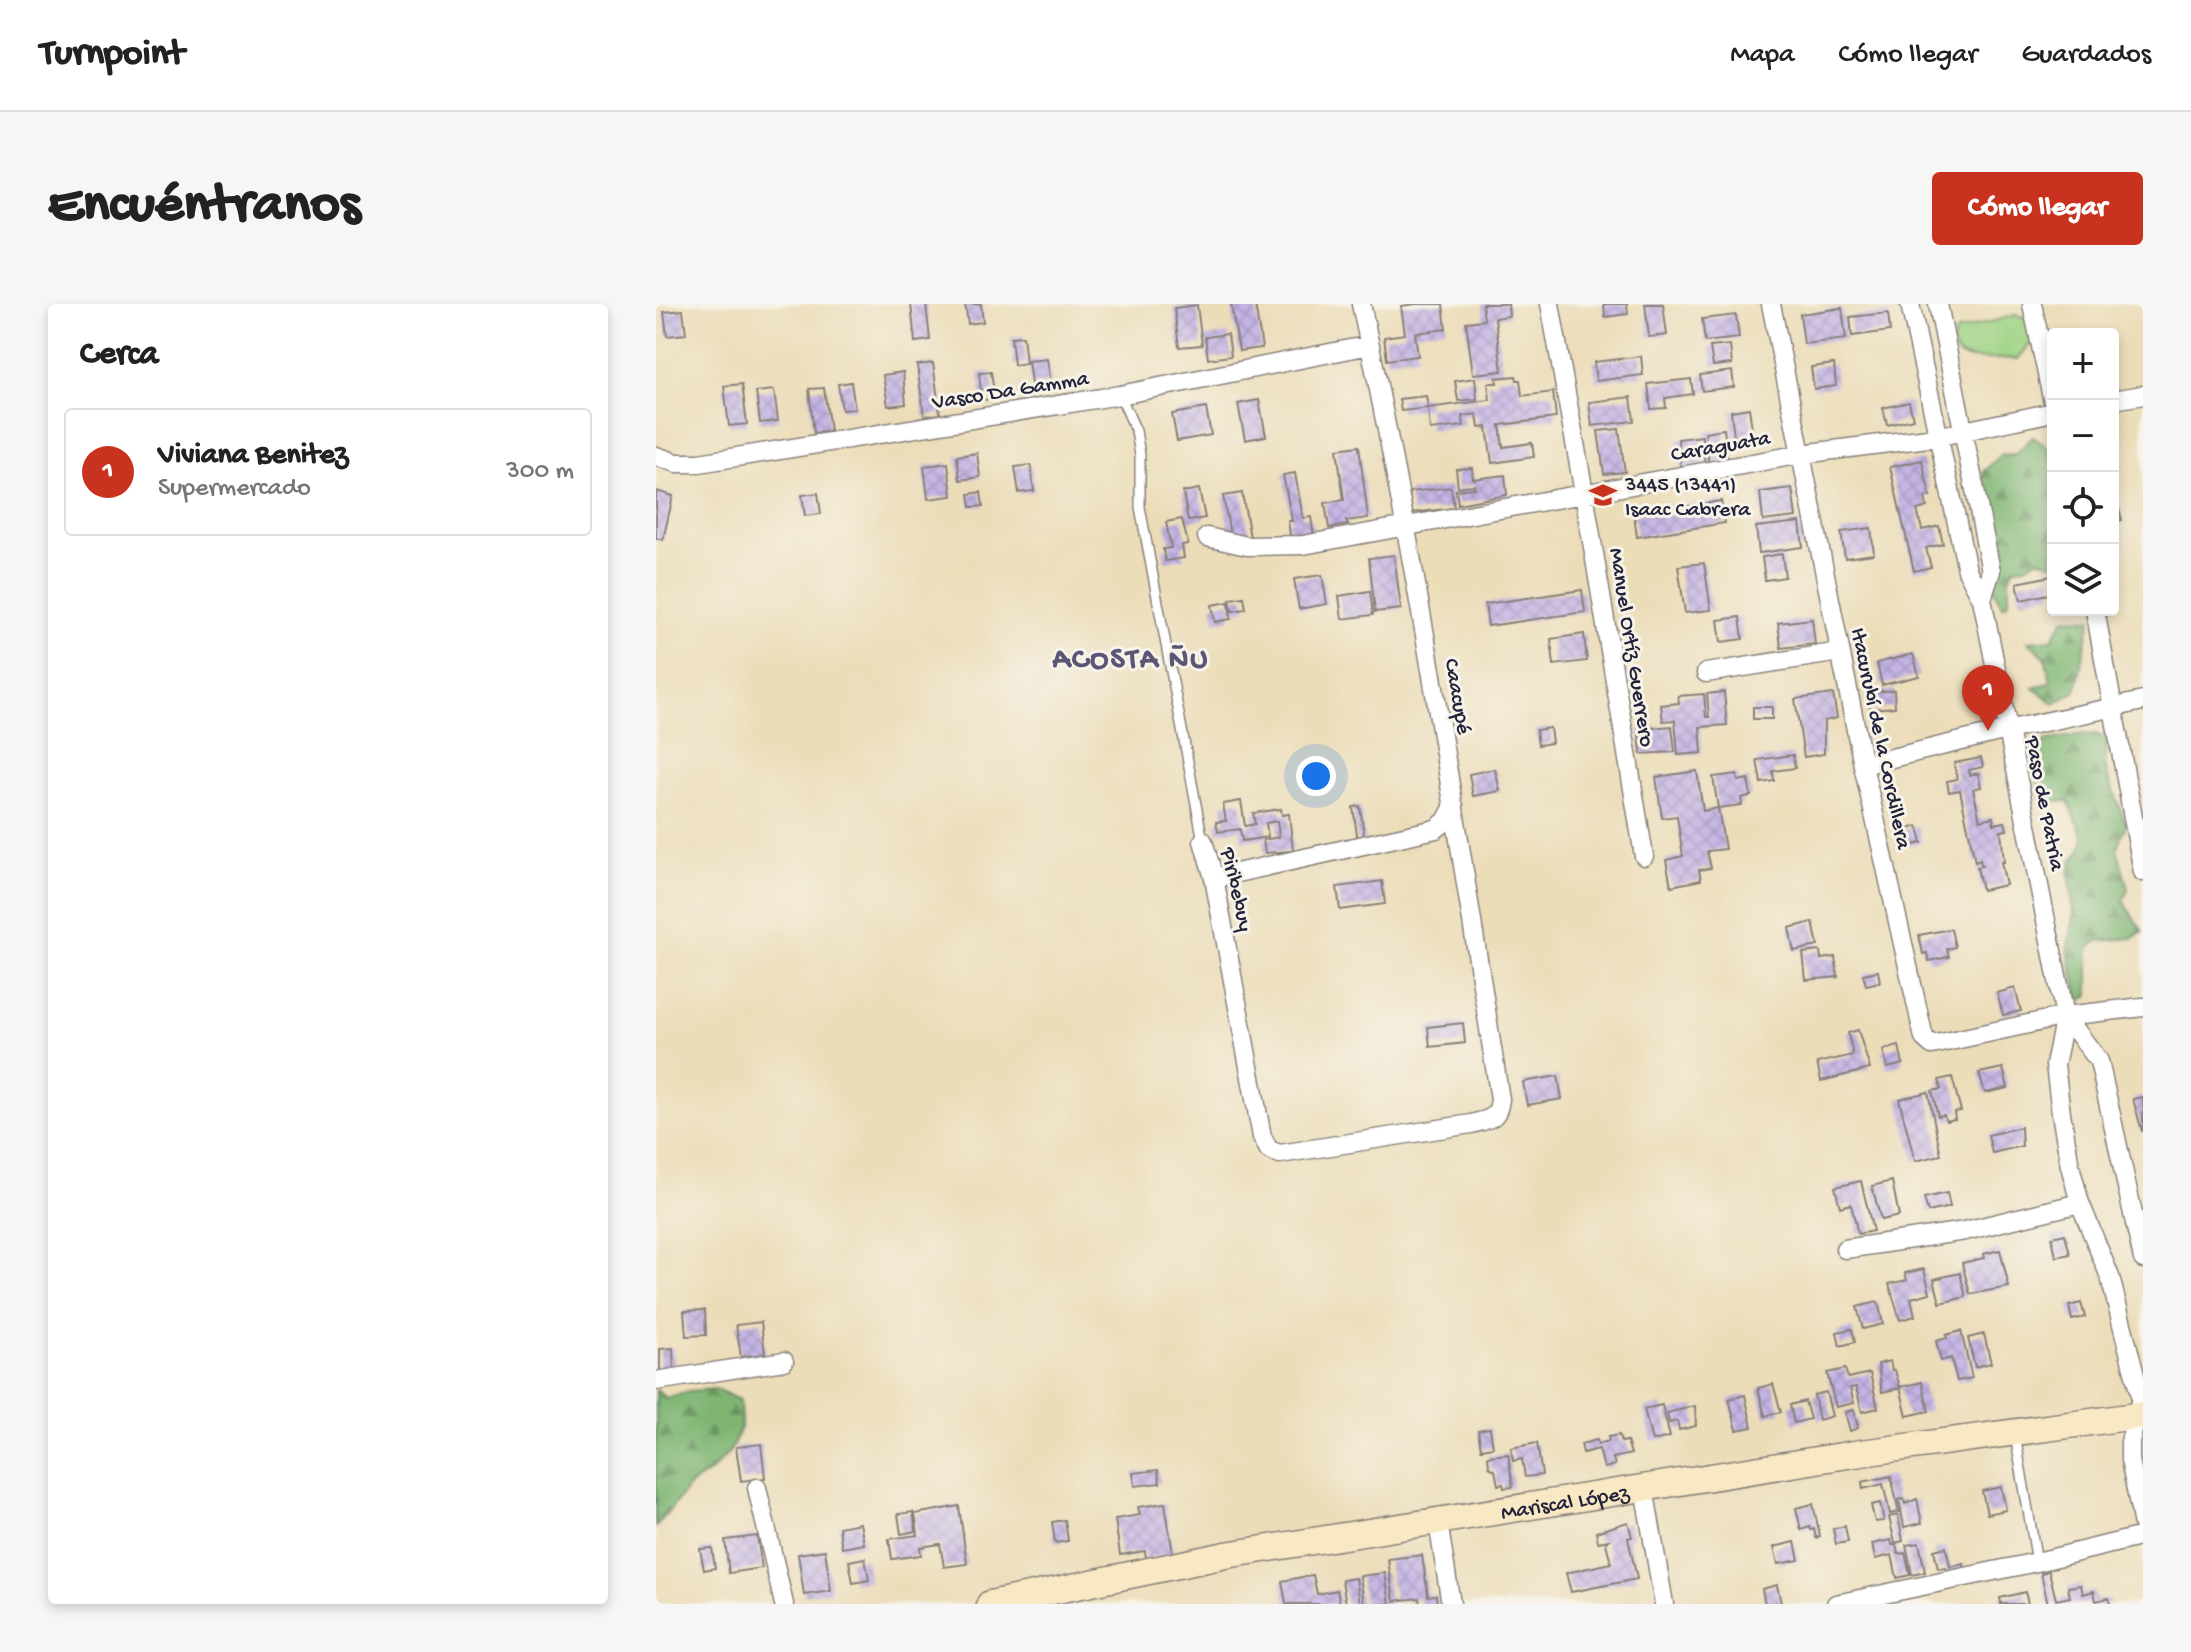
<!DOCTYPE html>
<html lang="es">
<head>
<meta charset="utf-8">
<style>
	body { margin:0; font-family:"Gochi Hand",sans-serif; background:#f6f6f6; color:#222 }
	.controls { position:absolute; right:24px; top:24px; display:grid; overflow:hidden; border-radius:8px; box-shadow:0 4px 12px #0003 }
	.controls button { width:72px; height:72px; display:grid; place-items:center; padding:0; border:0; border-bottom:2px solid #e0e0e0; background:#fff; color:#222; font:40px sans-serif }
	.you { position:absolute; left:660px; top:472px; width:28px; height:28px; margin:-20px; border:6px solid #fff; border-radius:50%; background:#1a73e8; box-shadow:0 0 0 12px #1a73e833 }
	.badge { display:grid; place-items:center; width:52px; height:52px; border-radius:50%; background:#c8321e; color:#fff; font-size:26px; font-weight:700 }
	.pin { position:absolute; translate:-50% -66px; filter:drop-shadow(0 2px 4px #0008) }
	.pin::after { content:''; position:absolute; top:42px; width:28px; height:24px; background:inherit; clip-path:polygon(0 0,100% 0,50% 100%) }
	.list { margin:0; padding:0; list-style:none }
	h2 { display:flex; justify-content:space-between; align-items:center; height:104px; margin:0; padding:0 32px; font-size:34px }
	h2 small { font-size:26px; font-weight:400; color:#767676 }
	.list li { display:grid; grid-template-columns:52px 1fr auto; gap:24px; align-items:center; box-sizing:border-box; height:128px; margin:0 16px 16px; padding:0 16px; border:2px solid #e0e0e0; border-radius:8px }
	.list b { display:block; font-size:30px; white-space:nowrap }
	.list p { margin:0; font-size:26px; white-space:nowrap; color:#767676 }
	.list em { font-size:26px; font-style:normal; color:#767676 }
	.icon { flex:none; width:44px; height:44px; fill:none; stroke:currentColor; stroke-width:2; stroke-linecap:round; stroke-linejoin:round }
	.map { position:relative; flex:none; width:1487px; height:1300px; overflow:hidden; border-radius:8px }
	header { display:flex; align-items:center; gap:48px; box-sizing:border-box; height:112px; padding:0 40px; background:#fff; border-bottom:2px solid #e0e0e0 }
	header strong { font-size:38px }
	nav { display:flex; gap:44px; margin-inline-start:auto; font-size:28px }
	.intro { display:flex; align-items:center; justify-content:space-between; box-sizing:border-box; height:192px; padding:0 48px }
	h1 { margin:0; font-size:56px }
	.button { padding:20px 36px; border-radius:8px; background:#c8321e; color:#fff; font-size:28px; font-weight:700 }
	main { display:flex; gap:48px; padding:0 48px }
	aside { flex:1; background:#fff; border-radius:8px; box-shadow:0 4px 12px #0003 }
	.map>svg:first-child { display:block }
</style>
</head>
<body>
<header>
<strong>Turnpoint</strong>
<nav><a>Mapa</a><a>Cómo llegar</a><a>Guardados</a></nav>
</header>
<div class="intro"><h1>Encuéntranos</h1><a class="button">Cómo llegar</a></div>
<main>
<aside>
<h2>Cerca<small></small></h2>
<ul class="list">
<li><span class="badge">1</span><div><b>Viviana Benitez</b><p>Supermercado</p></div><em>300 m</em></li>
</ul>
</aside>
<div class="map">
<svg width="1487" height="1300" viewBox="0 0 1487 1300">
	<defs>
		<pattern id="forest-firs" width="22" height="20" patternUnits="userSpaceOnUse" patternTransform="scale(2)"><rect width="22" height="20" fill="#7eb572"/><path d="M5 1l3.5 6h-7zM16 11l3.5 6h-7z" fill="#67935f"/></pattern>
		<pattern id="building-cross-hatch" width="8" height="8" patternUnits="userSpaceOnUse" patternTransform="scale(2)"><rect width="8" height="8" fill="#c4b4e4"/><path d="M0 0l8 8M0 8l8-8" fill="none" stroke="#a89ac4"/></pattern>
	</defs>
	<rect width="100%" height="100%" fill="#f7f3e8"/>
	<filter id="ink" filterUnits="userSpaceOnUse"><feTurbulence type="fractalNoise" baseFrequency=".0125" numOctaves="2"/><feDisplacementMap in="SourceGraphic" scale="16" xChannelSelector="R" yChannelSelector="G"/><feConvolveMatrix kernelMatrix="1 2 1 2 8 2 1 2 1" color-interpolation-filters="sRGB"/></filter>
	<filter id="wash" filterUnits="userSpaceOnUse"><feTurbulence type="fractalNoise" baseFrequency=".006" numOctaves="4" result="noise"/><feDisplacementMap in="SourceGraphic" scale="32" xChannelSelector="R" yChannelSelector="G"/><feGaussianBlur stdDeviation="1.8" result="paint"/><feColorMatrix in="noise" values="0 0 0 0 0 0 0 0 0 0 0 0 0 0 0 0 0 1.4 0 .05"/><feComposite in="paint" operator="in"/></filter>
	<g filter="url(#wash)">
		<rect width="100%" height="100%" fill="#ecddb9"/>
		<path fill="#9ed384" stroke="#607a60" stroke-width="2" d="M1360 11 1372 14 1377 36 1362 55C1342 53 1320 59 1302 51L1296 40 1301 27Z"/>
		<path fill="url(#forest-firs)" stroke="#506c56" stroke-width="2" d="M1377 133 1397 147V260L1382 254 1370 262 1358 263 1353 274V298L1347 302 1335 280 1336 252 1343 241V229L1335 219 1334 192 1327 182V168L1346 150H1359Z
			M1409 314 1435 315 1420 387 1399 400 1378 384 1395 378 1389 353 1372 337 1396 335Z
			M1427 430H1440L1452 435 1449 459 1451 470 1470 520 1461 544 1472 585 1467 597 1487 628 1478 634 1441 637 1433 645V691L1424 698 1412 648 1418 611 1413 569 1416 557 1424 547 1428 534 1412 497 1387 499C1380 477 1377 457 1389 437Z
			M59 1085 84 1096 85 1123 75 1146 56 1166 35 1180 0 1223V1086L10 1094 33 1087Z"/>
		<g id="blocks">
			<path fill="url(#building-cross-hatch)" d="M255 0H270L274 36 259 38Z
				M309 0H325L327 18 312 20Z
				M575 0H599L606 44 583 47Z
				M759 0H787L790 25 759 29 762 52 731 56 728 33 749 30 745 2Z
				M826 0H852L853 12 839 14 846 67 817 70 810 18 828 16Z
				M948 0H971L972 10 949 13Z
				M989 0H1007L1011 31 993 33Z
				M541 1 546 41 523 43 518 4Z
				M1186 4 1190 35 1148 40 1144 10Z
				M27 6 30 30 11 32 8 8Z
				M1232 9 1234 27 1196 32 1194 13Z
				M1080 11 1083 34 1049 38 1046 15Z
				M572 30 575 52 552 55 549 33Z
				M367 32 370 59 358 61 355 33Z
				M1074 41 1076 60 1057 62 1054 43Z
				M985 52 987 71 940 77 938 58Z
				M391 55 395 78 375 80 372 57Z
				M277 59 284 110 268 112 261 61Z
				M1178 60 1180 82 1158 85 1155 63Z
				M1076 67 1078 83 1046 87 1044 71Z
				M247 68 250 100 232 102 227 71Z
				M335 68 339 95 326 96 323 69Z
				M860 72 861 76H864L866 92 897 88 900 114 844 121 847 143 876 139 878 153 836 159 831 123 823 124 821 110 806 112 808 122 774 126 772 104 745 107 743 95 770 92 772 104 834 96 832 79H841L840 74Z
				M819 74 821 95 802 97 799 77Z
				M1035 75 1037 90 1009 94 1010 104 995 105 992 80Z
				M195 78 199 105 186 106 182 80Z
				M86 80 91 120 73 122 68 82Z
				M168 84 174 127 158 129 153 85Z
				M118 86 122 117 104 119 100 88Z
				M975 93 978 117 936 122 933 98Z
				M603 96 610 132 589 136 582 100Z
				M1253 98 1257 115 1231 121 1227 104Z
				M550 104 555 131 521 137 516 110Z
				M1093 104 1097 131 1078 133 1075 107Z
				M963 125 969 168 948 170 942 127Z
				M1068 125 1072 159 1053 162 1049 128Z
				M1046 132 1049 161 1025 164 1022 135Z
				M703 142 712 214 690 217 692 221 673 224 669 199 688 196 681 145Z
				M321 149 324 173 304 176 301 152Z
				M1266 156 1274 192 1269 193 1271 203 1261 206 1266 226 1283 222 1287 240 1270 244 1275 263 1258 267 1234 163Z
				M292 159 296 192 272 195 268 162Z
				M375 161 378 187 363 189 359 163Z
				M816 164 817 175 849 171 851 191 802 200 800 186 819 184 818 181 802 183 800 165Z
				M639 169 647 214 655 213 658 233 635 237 632 217H636L627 171Z
				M795 183 798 204 756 209 753 188Z
				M1136 184 1140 213 1107 217 1104 188Z
				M543 185 549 214 532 217 527 188Z
				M1457 185 1466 216 1457 218Z
				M0 187 17 192 7 236 0 234Z
				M325 188 327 202 315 203 313 190Z
				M162 189 165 210 149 212 146 191Z
				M586 189 594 233 575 236 567 192Z
				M1065 197 1069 219 981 233 978 211Z
				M526 215 532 240 526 241 528 254 509 257 507 245 515 244 510 218Z
				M1144 218 1147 243 1103 249 1100 223Z
				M1215 224 1218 250 1189 254 1185 228Z
				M1126 250 1129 273 1109 276 1106 253Z
				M738 251 745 305 719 308 713 254Z
				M1048 259 1055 306 1029 309 1022 262Z
				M666 271 671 300 643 305 638 275Z
				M1395 272 1397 289 1365 296 1361 279Z
				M926 286 929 308 832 322 829 300Z
				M714 287 717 311 686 315 683 292Z
				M588 293 590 305 576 307 574 295Z
				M573 298 575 315 559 318 556 301Z
				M1084 313 1087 335 1065 338 1062 316Z
				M1156 315 1159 340 1125 344 1122 319Z
				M928 330 931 357 898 361 895 335Z
				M1257 350 1263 372 1226 381 1221 359Z
				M1238 386 1239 403 1214 405 1212 389Z
				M1068 388 1071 421 1044 423 1046 449 1022 451 1019 416 1007 417 1005 401 1023 399 1022 392 1048 390 1050 413H1053L1051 390Z
				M1177 390 1181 414 1168 417V450L1148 453 1139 395Z
				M1097 403H1116V415H1097Z
				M1016 422 1019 448 985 450 983 425Z
				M894 424 896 439 882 441 880 426Z
				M1137 451 1139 464 1117 467 1118 477 1105 479 1101 456Z
				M1325 454 1327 463 1313 466 1314 471 1322 469 1325 483 1317 485 1324 516 1337 513 1338 520 1349 518 1351 526 1345 527 1348 558H1345L1350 581 1326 586 1321 563 1326 562 1324 556 1319 558 1304 486 1293 488 1291 477 1301 475 1298 459Z
				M839 465 844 487 817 492 813 470Z
				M1041 467 1047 507 1062 504 1069 545 1051 547 1055 564 1043 566 1045 576 1015 582 1010 556 1027 552 1021 512 1006 514 1000 473Z
				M1081 470 1082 477 1092 475 1095 492 1085 494 1086 501 1062 504 1057 473Z
				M585 497 589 522 599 520 597 509 625 505 626 511 633 510 637 547 609 549 607 536 623 533 621 517 610 519 612 533 586 537 584 525 562 528 560 518 570 517 567 500Z
				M704 502 709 538H702L697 503Z
				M1262 522 1266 539 1245 544 1241 528Z
				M726 577 729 600 684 606 681 583Z
				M1157 618 1162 642 1138 647 1133 624Z
				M1295 625 1299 643 1291 645 1293 653 1273 657 1271 649 1267 650 1263 631Z
				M1164 647 1165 655 1179 653 1182 673 1150 676 1147 649Z
				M1222 667 1224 678 1210 681 1207 670Z
				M1359 684 1365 707 1347 711 1341 689Z
				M807 719 809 739 774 743 772 723Z
				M1202 726 1214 765 1165 777 1161 759 1197 751 1192 729Z
				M1243 742 1247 760 1231 764 1227 746Z
				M1347 764 1352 784 1329 789 1323 769Z
				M902 772 906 795 871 801 867 778Z
				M1296 773 1305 807 1298 808 1299 815 1290 817 1288 811 1282 812 1276 787 1285 785 1283 776Z
				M1272 788 1285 851 1259 857 1243 795Z
				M1487 793V826L1486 827 1477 795Z
				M1365 823 1366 842 1336 849 1332 831Z
				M1205 877 1217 927 1202 930 1195 900 1184 903 1179 883Z
				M1236 877 1243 912 1225 916 1216 882Z
				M1291 889 1294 903 1272 908 1268 894Z
				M1409 930 1414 950 1400 953 1396 933Z
				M1344 946 1353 983 1314 990 1306 959 1328 954 1327 950Z
				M1268 965 1274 989 1255 994 1259 1012 1244 1016 1233 980 1251 976 1249 969Z
				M1304 969 1310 993 1284 999 1278 975Z
				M1222 998 1227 1020 1207 1025 1201 1003Z
				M1425 999 1429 1013 1416 1016 1413 1002Z
				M49 1006 50 1031 30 1032 28 1007Z
				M105 1018 109 1050 85 1053 80 1021Z
				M1196 1025 1199 1038 1184 1042 1181 1028Z
				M1305 1027 1316 1074 1301 1077 1295 1054 1285 1057 1280 1037 1291 1034 1290 1031Z
				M1328 1030 1335 1059 1319 1063 1312 1034Z
				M17 1044 18 1066 4 1067V1045Z
				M1234 1057 1236 1066H1239L1244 1084 1226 1088 1222 1060Z
				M1189 1065 1192 1074 1214 1069 1222 1104 1206 1108 1200 1083 1194 1084 1198 1099 1180 1103 1171 1069Z
				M1266 1078 1273 1107 1251 1112 1244 1083Z
				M1117 1080 1125 1108 1109 1112 1102 1084Z
				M1170 1088 1176 1112 1163 1116 1158 1091Z
				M1089 1091 1096 1123 1081 1126 1073 1095Z
				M1149 1097 1154 1115 1138 1119 1134 1101Z
				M1006 1101 1014 1133 996 1137 988 1105Z
				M1039 1102 1040 1122 1023 1126 1021 1117 1013 1119 1011 1109Z
				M1198 1106 1202 1124 1194 1127 1189 1108Z
				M834 1124 837 1143 825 1145 822 1126Z
				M963 1131 965 1138 971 1137 975 1150 957 1154 959 1161 948 1164 943 1145 927 1149 925 1140 941 1136 942 1140 953 1137 952 1133Z
				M881 1139 886 1171 869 1173 866 1155 857 1157 855 1144Z
				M105 1140 109 1174 85 1177 80 1143Z
				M852 1150 857 1183 848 1184 847 1180 842 1181 839 1166 833 1163 832 1152Z
				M502 1166 504 1179 479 1182 477 1169Z
				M1235 1172 1243 1208 1234 1210 1227 1180 1207 1185 1206 1178Z
				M1345 1183 1350 1206 1331 1210 1326 1187Z
				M1248 1195 1249 1200 1261 1195 1266 1219 1248 1223 1243 1196Z
				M509 1199 517 1250 490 1254 489 1247 464 1251 459 1215 484 1211 482 1203Z
				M1224 1199 1228 1217 1219 1218 1215 1201Z
				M1157 1200 1164 1232 1160 1234 1158 1225 1155 1226 1154 1223 1145 1226 1140 1204Z
				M303 1202 311 1260 288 1263 284 1240 264 1243 265 1251 236 1255 233 1235 262 1231 259 1210Z
				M257 1208 260 1227 245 1230 242 1210Z
				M1242 1211 1247 1237 1239 1239 1233 1213Z
				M409 1216 412 1237 399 1239 396 1218Z
				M972 1218 976 1233 972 1234 981 1275 915 1288 910 1269 955 1259 950 1239 953 1236 942 1238 940 1228Z
				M204 1219 208 1240 186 1244 183 1223Z
				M1189 1222 1192 1238 1180 1240 1177 1225Z
				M101 1232 106 1264 73 1269 69 1236Z
				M1235 1236 1236 1241H1240L1242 1250 1249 1249 1254 1271 1241 1274 1236 1251 1219 1255 1216 1240Z
				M1139 1238 1143 1256 1122 1260 1118 1243Z
				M1263 1239 1269 1268 1256 1271 1250 1241Z
				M1290 1243 1294 1263 1308 1260 1309 1269 1292 1273 1290 1264 1282 1265 1278 1246Z
				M56 1244 59 1264 48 1266 44 1245Z
				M169 1246 175 1287 148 1291 142 1250Z
				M766 1251 772 1292 780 1291 781 1300H764L763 1294 738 1297 732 1255Z
				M209 1254 213 1276 197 1279 193 1257Z
				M1393 1267 1400 1296 1414 1293 1412 1283 1425 1281 1427 1290 1438 1287 1440 1297 1453 1294 1454 1300H1392L1385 1269Z
				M729 1269 734 1300H708L704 1272Z
				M657 1271 661 1290 681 1286 684 1300H630L626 1277Z
				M700 1274 704 1300H690L686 1276Z
				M1121 1281 1125 1299 1109 1300 1106 1285Z
				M1369 1288 1372 1300H1345L1344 1294Z"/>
		</g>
	</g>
	<g filter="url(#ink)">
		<use href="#blocks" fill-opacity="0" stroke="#87807a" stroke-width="2"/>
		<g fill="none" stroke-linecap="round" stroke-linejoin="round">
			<g stroke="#87807a" stroke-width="12">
				<path id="lane" d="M464 91 480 127 484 151V203L547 537
					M1359 1131 1381 1258"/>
			</g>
			<g stroke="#87807a" stroke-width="21">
				<path id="street" d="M894 0 928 189 988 552
					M1115 0 1207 461 1268 734 1276 741 1409 712 1487 703
					M1254 0 1311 266 1326 295 1409 712 1399 761 1405 809 1414 862 1424 899 1454 973 1485 1095 1474 1138V1156L1487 1221
					M1282 0 1335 267 1326 295
					M1376 0 1397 98
					M1457 96 1487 91
					M0 152 21 159H43L464 91 714 41
					M551 233 591 242 647 241 1146 150 1280 133 1397 108
					M1439 306 1487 568
					M1050 369 1184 348
					M1207 461 1351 426 1487 397
					M547 537 558 574 606 833 613 846 624 850 815 820C833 815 842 816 844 795 802 529 762 263 705 0
					M558 574 780 525 790 517 798 502
					M1409 712 1443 757 1487 955
					M1189 945 1309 927 1424 899
					M0 1077 128 1057
					M101 1184 128 1300
					M988 1184 1008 1300
					M782 1218 795 1300
					M1180 1300 1381 1258 1487 1232"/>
			</g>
			<g stroke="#87807a" stroke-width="29">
				<g id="secondary">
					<path id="s1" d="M334 1300 570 1251 1198 1150 1487 1111"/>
				</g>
			</g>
			<use href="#lane" stroke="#fff" stroke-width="9"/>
			<use href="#street" stroke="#fff" stroke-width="18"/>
			<use href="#secondary" stroke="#f8e8c3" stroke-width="26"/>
		</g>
	</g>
	<defs>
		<g id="school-bare" transform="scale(2.16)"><path d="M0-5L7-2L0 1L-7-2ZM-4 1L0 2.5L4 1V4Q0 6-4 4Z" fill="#c8321e" stroke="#f7f3e8" stroke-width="2.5" paint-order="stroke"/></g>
	</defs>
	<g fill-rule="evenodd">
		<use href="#school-bare" x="947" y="191"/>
	</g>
	<g text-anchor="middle" stroke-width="6" stroke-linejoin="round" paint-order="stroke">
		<g font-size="22" fill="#22223b" stroke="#f7f3e8">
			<text transform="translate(354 84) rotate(-9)" y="8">Vasco Da Gamma</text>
			<text transform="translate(1064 140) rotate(-10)" y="8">Caraguata</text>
			<text transform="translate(978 343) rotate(81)" y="8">Manuel Ortíz Guerrero</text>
			<text transform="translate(804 392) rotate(80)" y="8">Caacupé</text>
			<text transform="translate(1227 434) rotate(78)" y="8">Itacurubí de la Cordillera</text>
			<text transform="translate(1391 499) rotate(79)" y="8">Paso de Patria</text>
			<text transform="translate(583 585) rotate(77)" y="8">Piribebuy</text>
			<text dy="8" stroke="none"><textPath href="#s1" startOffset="584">Mariscal López</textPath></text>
		</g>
		<g font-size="22" fill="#22223b" stroke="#f7f3e8" text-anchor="start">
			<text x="969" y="186">3445 (13441)<tspan x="969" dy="25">Isaac Cabrera</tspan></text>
		</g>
		<g font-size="30" font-weight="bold" letter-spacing="2" fill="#5b5576" stroke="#f7f3e8">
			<text x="475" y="363">ACOSTA ÑU</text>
		</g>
	</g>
</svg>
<div class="controls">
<button>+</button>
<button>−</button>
<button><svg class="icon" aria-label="locate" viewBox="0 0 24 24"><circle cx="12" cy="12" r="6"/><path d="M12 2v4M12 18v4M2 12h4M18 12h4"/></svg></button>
<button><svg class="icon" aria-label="layers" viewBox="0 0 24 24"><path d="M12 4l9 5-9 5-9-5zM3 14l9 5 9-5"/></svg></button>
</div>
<div class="you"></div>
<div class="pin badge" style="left:1332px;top:427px">1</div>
</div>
</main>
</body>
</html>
